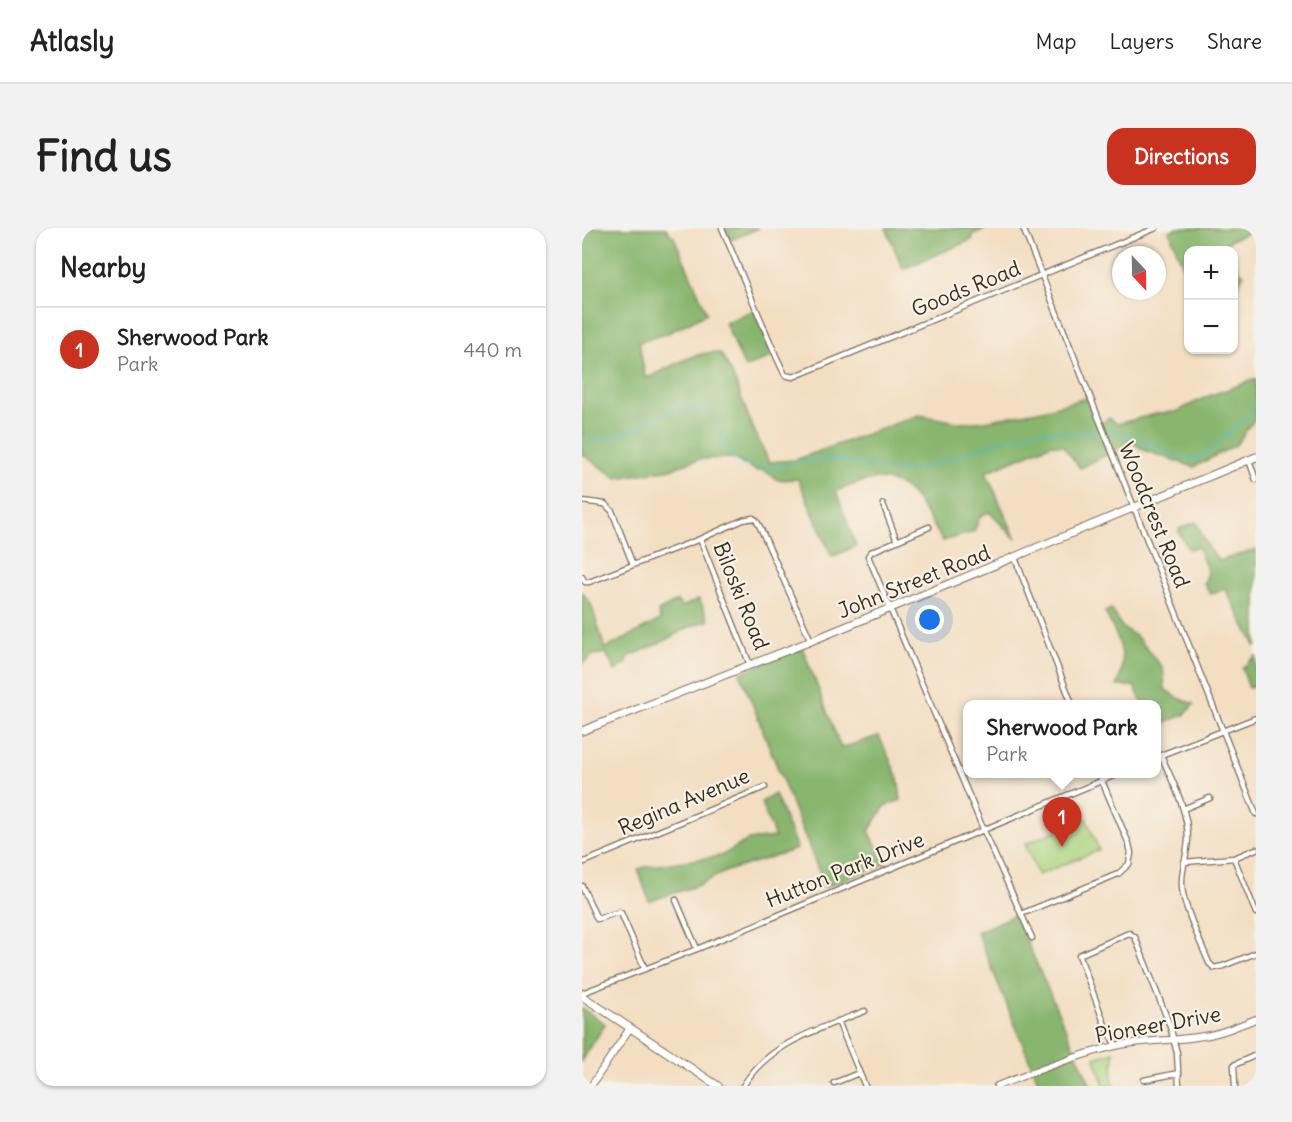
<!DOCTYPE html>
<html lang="en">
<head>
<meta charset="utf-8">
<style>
	body { margin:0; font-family:Delius,sans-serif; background:#f2f2f2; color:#222 }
	.controls { position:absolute; right:18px; top:18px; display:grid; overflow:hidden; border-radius:12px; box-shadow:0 2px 4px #0004 }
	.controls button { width:54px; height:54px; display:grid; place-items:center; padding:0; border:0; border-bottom:2px solid #e0e0e0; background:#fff; color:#222; font:30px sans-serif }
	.compass { position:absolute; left:530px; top:18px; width:54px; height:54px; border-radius:50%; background:#fff; box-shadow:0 2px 4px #0004; rotate:158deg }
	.you { position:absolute; left:348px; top:392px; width:21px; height:21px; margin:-15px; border:4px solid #fff; border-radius:50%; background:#1a73e8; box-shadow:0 0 0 9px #1a73e833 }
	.badge { display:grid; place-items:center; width:39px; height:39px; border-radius:50%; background:#c8321e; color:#fff; font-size:20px; font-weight:700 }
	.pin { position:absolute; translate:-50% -50px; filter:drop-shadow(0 2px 3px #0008) }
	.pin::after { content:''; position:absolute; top:32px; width:21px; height:18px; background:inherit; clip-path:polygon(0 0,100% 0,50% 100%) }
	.popup { position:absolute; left:381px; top:472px; width:198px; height:78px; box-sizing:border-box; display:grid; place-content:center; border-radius:12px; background:#fff; filter:drop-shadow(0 2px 4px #0005); font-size:20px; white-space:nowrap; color:#767676 }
	.popup b { font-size:22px; color:#222 }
	.popup::after { content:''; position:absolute; left:50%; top:100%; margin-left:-12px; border:12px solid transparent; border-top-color:#fff }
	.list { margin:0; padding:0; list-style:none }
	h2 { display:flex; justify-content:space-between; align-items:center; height:78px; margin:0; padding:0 24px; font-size:26px }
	h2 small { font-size:20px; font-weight:400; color:#767676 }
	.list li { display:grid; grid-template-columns:39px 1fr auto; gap:18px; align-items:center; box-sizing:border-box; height:84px; padding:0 24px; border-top:2px solid #e0e0e0 }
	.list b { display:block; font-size:22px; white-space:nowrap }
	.list p { margin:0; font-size:20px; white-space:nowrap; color:#767676 }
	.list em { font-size:20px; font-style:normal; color:#767676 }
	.map { position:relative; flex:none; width:674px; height:858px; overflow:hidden; border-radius:18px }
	header { display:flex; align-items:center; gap:36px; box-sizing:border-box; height:84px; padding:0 30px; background:#fff; border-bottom:2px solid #e0e0e0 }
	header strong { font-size:28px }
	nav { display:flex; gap:33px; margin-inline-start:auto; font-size:21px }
	.intro { display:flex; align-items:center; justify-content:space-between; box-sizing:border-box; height:144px; padding:0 36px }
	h1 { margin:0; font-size:42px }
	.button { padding:15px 27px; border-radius:18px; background:#c8321e; color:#fff; font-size:21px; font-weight:700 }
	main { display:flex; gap:36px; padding:0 36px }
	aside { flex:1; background:#fff; border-radius:18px; box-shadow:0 2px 4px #0004 }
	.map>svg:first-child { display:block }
</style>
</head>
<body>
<header>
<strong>Atlasly</strong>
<nav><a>Map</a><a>Layers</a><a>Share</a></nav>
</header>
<div class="intro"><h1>Find us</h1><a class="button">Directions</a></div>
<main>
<aside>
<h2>Nearby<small></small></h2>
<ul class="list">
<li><span class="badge">1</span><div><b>Sherwood Park</b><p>Park</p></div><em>440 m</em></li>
</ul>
</aside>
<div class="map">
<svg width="674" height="858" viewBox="0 0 674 858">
	<rect width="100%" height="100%" fill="#f7f3e8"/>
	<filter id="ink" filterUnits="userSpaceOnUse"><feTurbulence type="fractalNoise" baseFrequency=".0167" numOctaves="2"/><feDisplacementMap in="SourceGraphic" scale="12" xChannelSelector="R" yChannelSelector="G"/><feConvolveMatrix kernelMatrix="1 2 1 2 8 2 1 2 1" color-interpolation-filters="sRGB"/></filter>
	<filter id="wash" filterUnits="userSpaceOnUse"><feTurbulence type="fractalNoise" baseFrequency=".008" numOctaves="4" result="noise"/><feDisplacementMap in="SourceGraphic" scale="24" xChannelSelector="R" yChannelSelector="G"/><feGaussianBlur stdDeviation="1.35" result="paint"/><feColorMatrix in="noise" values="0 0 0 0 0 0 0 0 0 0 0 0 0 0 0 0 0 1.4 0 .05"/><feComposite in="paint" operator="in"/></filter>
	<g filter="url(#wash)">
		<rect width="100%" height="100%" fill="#f3dec2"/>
		<path fill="#abd47f" stroke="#737f4e" stroke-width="1.5" d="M504 590 517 622 456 647 443 616Z
			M532 824 530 850 533 858H522L513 830Z"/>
		<path fill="#88b66e" stroke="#627046" stroke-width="1.5" d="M0 0H84L87 5 92 9 125 85 86 105 57 114 63 149H68C87 139 117 121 138 125 152 145 158 168 167 190 173 205 180 219 187 234L213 232 337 187 381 195 403 193 461 182 505 170 516 198 527 190 535 196 577 185 594 184 624 169 674 151V189L654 217 612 239 564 223 549 214 498 240 481 218 470 216 404 244 434 311 407 284 398 288 392 304 361 313C344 288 331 251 295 251 284 251 265 259 254 263L274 318 250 329 216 251 196 252 181 242 175 243 151 230 117 231 89 241 35 250 0 226Z
			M144 0H177L149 12Z
			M304 0H405L390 7 391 11 321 41Z
			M595 0H671L667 4 645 14 648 22H606V51L587 3Z
			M652 30 657 42 662 46 652 64Z
			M172 82 191 128 163 140 143 95Z
			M614 294 627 320 637 333 674 321V419L643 361 628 366 622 355 626 345 616 319 606 321 597 304V301Z
			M0 364 9 376 23 421 78 392 76 383 95 373 100 379 117 371 127 392 107 399 82 413 46 429 45 435 33 443 24 425 11 427 0 436Z
			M529 381 540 399 555 409 581 440 583 461 594 469 612 476 602 487 575 498 574 476H561L552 458H535C547 427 537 412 523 384Z
			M220 419 259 520 297 508 316 550 319 572 303 578 287 603 303 636 243 659 158 445Z
			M674 428V458L667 460 660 440Z
			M193 566 215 621 145 643 114 658 67 673 56 641 68 638 139 628 166 612 193 609 179 574Z
			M433 687 509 858H458L395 704Z
			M0 780 23 796 0 833Z"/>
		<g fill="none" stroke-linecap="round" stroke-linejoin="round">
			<path stroke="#4cbbc1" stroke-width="1.5" d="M0 212 37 209 70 190 101 180 129 184 134 188 142 217 151 230 161 237 179 240H191L222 233 252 231 266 233 292 240 317 243 342 240 423 211 460 202 487 206 514 202 531 203 565 214 596 230 611 232 628 222 674 181"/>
		</g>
	</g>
	<g filter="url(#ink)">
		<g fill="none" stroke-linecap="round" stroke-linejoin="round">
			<g stroke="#7b6957" stroke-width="7">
				<path id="minor" d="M140 0 194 128 203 147 211 149 574 0
					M441 0 674 586
					M667 232 674 252
					M0 273 23 276 30 283 51 337
					M301 276 315 313
					M347 299 289 324 286 328 402 603 450 710
					M118 311 168 437
					M433 330 490 476
					M0 349 3 354H7L118 311 161 292 171 290 174 292 178 299 229 413
					M579 527C590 553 606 582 606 611 605 630 597 647 601 666 606 689 618 713 627 735L632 740 641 738 674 725
					M574 529 674 490
					M601 581 628 570
					M652 630 674 685
					M602 634 652 630 674 621
					M0 635 183 559
					M0 658 15 691 37 684 39 685 63 741
					M94 672 115 721
					M439 686 536 646 547 636 549 625 547 616 517 546
					M0 765 115 721 536 546
					M256 793 283 858
					M534 818 523 797 497 727 547 705 553 709 588 798 595 825 597 858
					M562 852 597 845
					M252 855 277 845
					M161 858C186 815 240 800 283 783
					M653 858 652 837 674 827"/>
			</g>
			<g stroke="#7b6957" stroke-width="8">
				<path id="tertiary" d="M9 858 48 800
					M415 858C455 843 497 826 538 817 566 812 594 813 621 808 640 806 657 797 674 791"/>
			</g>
			<g stroke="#7b6957" stroke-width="9">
				<path id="secondary" d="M0 503 229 413 674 229
					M0 768 136 858"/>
			</g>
			<use href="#minor" stroke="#fff" stroke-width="4.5"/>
			<use href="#tertiary" stroke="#fff" stroke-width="6"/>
			<use href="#secondary" stroke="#fff" stroke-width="7"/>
		</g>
	</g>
	<g text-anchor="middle" stroke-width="4.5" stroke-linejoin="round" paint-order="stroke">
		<g font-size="21" fill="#3b2a1e" stroke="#f7f3e8">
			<text transform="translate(384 61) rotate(-22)" y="7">Goods Road</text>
			<text transform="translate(572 287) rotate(68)" y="7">Woodcrest Road</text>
			<text transform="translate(332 354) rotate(-22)" y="7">John Street Road</text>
			<text transform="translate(159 368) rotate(68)" y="7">Biloski Road</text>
			<text transform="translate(102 574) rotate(-23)" y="7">Regina Avenue</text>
			<text transform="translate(263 642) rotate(-22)" y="7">Hutton Park Drive</text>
			<text transform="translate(576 797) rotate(-10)" y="7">Pioneer Drive</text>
		</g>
	</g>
</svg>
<div class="controls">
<button>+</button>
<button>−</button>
</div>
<svg class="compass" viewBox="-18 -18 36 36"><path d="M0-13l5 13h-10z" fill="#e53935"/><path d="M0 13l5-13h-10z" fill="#767676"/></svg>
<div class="you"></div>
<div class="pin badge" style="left:480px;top:619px">1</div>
<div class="popup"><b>Sherwood Park</b>Park</div>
</div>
</main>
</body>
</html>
